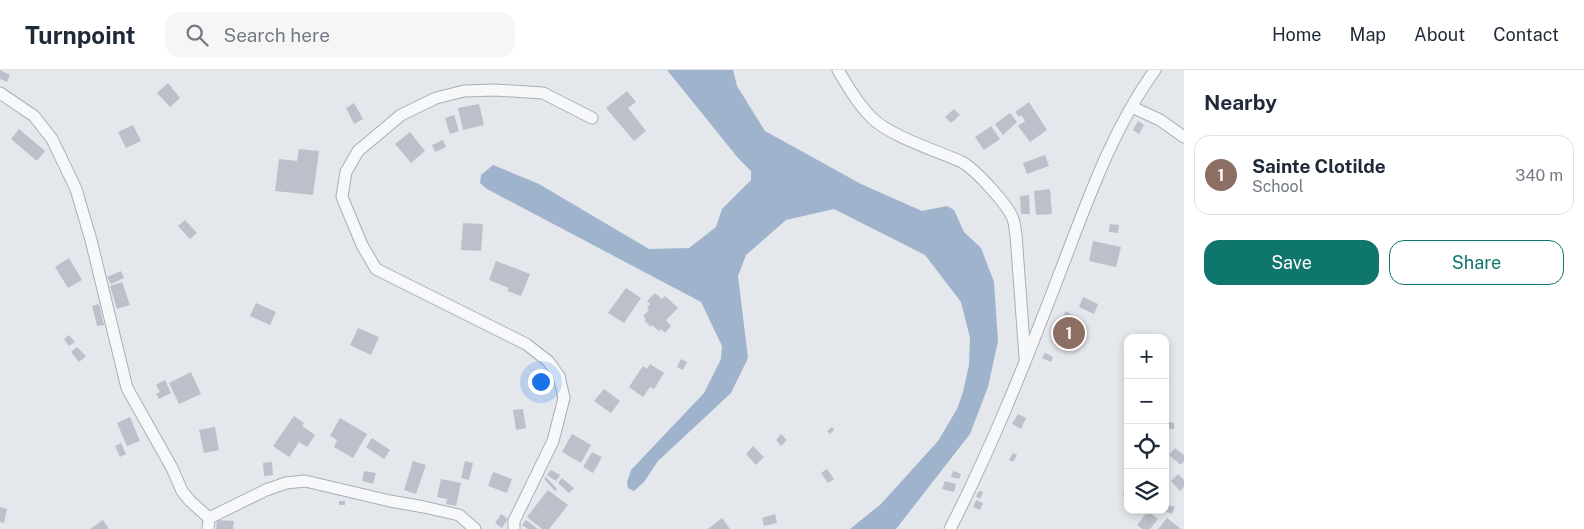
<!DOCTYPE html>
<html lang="en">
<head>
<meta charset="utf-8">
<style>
	body { margin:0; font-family:"Public Sans",sans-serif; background:#f6f6f7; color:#1f2937 }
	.controls { position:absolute; right:15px; bottom:15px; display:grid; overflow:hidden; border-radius:10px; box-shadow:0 2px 8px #0003 }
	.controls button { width:45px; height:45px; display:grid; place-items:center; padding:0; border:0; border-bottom:1px solid #e0e1e3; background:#fff; color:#1f2937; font:25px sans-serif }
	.you { position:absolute; left:540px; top:311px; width:18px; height:18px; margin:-12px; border:4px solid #fff; border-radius:50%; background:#1a73e8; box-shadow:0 0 0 8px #1a73e833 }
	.badge { display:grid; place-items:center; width:32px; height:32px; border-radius:50%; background:#0f766e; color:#fff; font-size:16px; font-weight:700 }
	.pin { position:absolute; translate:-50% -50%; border:2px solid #fff; box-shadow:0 1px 5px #0006 }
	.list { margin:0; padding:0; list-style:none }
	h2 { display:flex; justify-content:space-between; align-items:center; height:65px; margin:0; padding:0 20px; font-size:21px }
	h2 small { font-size:16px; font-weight:400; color:#747a83 }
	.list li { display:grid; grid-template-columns:32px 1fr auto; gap:15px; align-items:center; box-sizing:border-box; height:80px; margin:0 10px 10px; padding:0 10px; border:1px solid #e0e1e3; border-radius:15px }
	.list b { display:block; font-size:19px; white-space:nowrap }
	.list p { margin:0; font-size:16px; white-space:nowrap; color:#747a83 }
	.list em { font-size:16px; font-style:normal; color:#747a83 }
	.actions { display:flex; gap:10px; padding:15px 20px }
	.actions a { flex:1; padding:11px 0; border:1px solid #0f766e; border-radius:15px; text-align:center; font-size:18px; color:#0f766e }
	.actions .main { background:#0f766e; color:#fff }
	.icon { flex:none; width:28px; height:28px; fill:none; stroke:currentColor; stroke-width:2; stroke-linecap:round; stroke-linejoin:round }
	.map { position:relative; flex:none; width:1184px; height:459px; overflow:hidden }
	header { display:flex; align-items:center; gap:30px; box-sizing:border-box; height:70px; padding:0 25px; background:#fff; border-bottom:1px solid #e0e1e3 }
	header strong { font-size:24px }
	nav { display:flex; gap:28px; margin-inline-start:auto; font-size:18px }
	.search { width:350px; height:45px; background:#f6f6f7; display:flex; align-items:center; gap:12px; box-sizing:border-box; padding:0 18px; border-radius:15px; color:#747a83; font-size:19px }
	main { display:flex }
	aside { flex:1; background:#fff }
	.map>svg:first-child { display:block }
</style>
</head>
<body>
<header>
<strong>Turnpoint</strong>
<div class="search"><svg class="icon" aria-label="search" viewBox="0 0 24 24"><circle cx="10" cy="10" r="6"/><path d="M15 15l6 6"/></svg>Search here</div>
<nav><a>Home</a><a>Map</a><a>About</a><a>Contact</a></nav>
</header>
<main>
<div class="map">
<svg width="1184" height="459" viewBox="0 0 1184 459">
	<rect width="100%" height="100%" fill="#e4e7ec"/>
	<path fill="#9fb4cc" d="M667 0H733L737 16 765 61 861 114 922 141 947 136 954 140 964 162 981 178 994 212 998 271 988 317 970 364 896 459H850L881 434 938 371 957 339 963 322 969 295 970 268 961 232 925 185 834 139 786 150 746 185 738 206 748 288 731 323 658 391 644 412 634 421 628 418 627 412 631 400 704 323 721 289 722 276 701 232 487 119 480 113 481 105 493 95 539 114 649 179 689 178 716 157 722 139 751 110V101L738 88Z"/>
	<path fill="#bbc0ca" d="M0 0 10 5 7 12 0 9Z
		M168 13 180 28 170 37 157 23Z
		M627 21 636 32 628 38 646 61 634 71 606 38Z
		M1029 32 1047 60 1030 72 1018 56 1025 51 1021 45 1019 47 1015 42Z
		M354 33 363 49 354 54 346 38Z
		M479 34 484 55 463 60 458 38Z
		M954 39 960 45 951 53 945 47Z
		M1010 43 1017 52 1003 65 995 54Z
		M454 45 459 61 450 64 445 48Z
		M1138 51 1144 55 1139 64 1133 60Z
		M133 55 141 71 126 78 118 62Z
		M991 56 1000 69 984 80 975 67Z
		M19 59 45 81 37 91 11 69Z
		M410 62 425 81 411 93 395 74Z
		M443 70 446 77 435 82 432 75Z
		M299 79 319 81 313 125 275 121 279 89 297 91Z
		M1045 85 1049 96 1027 104 1023 93Z
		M1050 119 1052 144 1036 145 1034 121Z
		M1029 125 1030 144H1021L1020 126Z
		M185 150 197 163 190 169 178 156Z
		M463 153 483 154 481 181 461 180Z
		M1110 154 1119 155 1118 163 1109 162Z
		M1093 171 1121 177 1116 197 1089 191Z
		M69 188 82 210 68 218 55 197Z
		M496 191 530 204 521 226 507 221 509 218 489 210Z
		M121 201 124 208 111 214 107 207Z
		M122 212 130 235 117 239 110 216Z
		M626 218 641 228 624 253 608 243Z
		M655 223 662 229 665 226 678 238 666 250 671 256 665 263 661 259 659 261 652 255 651 257 644 250 646 249 643 246 649 240 647 238 650 234 647 231Z
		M1083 227 1098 234 1094 244 1079 237Z
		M256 233 276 242 270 255 250 246Z
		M99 234 104 255 97 256 92 236Z
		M1066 241 1084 252 1070 276 1057 268 1063 258 1058 255Z
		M358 258 379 267 371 285 350 275Z
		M69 265 75 272 69 276 64 269Z
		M77 277 86 286 79 292 71 282Z
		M1045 283 1053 287 1051 292 1042 288Z
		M681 289 687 292 683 300 677 297Z
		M650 294 664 303 654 319 650 317 643 327 629 317 643 296 647 299Z
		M191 302 201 324 179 334 169 313Z
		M165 310 171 323 159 329 156 324 160 322 156 315Z
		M604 319 620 331 611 343 594 331Z
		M523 339 526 358 516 360 513 340Z
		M1018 344 1026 348 1021 359 1012 354Z
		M294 346 304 353 302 356 315 365 307 377 299 372 289 387 273 376Z
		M130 347 140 371 127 376 117 353Z
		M340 348 367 364 353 388 334 377 337 370 330 366Z
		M1169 352 1174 353V359H1169Z
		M215 357 219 380 204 383 199 360Z
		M832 357 834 360 830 364 827 361Z
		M572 364 591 375 581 393 562 382Z
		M781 364 787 370 781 376 776 370Z
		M372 368 390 380 384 389 366 377Z
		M121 373 126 384 120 387 115 376Z
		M753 376 764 387 756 395 746 384Z
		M1175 378 1184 385V391L1181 395 1169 385Z
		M592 382 602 387 593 403 583 397Z
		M1013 383 1017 385 1013 392 1009 390Z
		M413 391 426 395 416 424 404 420Z
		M465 391 473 393 469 410 461 408Z
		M272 392 273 405 264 406 263 393Z
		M827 399 834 409 828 413 821 403Z
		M551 400 560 405 556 411 547 405Z
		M364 401 376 403 373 414 362 411Z
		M953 401 961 404 959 409 951 407Z
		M493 402 512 409 507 423 488 416Z
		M1178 404 1184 410V417L1180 421 1171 411Z
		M546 407 557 419 555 421 544 409Z
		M562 408 574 418 569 423 558 413Z
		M441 409 461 413 456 436 446 434 447 429 437 427Z
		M945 411 956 414 954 422 942 419Z
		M1126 418 1128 419V427L1123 426Z
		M548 420 568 435 549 459H542L527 447Z
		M979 421 983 422 980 429 976 427Z
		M976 430 983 433 980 440 973 437Z
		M339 431H345V435H339Z
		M1165 434 1175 437 1172 444 1161 440H1165Z
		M0 437 7 439 4 453 0 452Z
		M1148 441 1158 449 1150 459H1142L1137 455Z
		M501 444 508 449 502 458 495 453Z
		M775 444 777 453 764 456 762 448Z
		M722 448 730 459H708Z
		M1167 448 1181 459H1158Z
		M103 450 109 459H90Z
		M217 450 234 451 233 459H216Z
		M526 450 538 459H528L522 455Z"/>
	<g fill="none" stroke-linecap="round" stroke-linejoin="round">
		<g stroke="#a9aeb7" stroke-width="13">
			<path id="minor" d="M838 0C848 17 858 34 872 48 890 66 937 81 962 92 976 100 1008 135 1013 149 1015 154 1015 160 1016 165L1025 287
				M0 23 34 46 52 69 76 119 91 170 127 318 172 398 182 421 190 431 209 448
				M1132 37 1160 50 1184 67
				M208 459 209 448 266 420 286 413 305 411 390 431 424 437 459 445 475 459
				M514 459V451L553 371 564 328 559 306 548 291 526 274 376 199 362 175 342 127 346 102 358 81 401 45 436 28 464 21 495 20 543 23 592 48
				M950 459C992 377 1026 291 1059 205 1086 135 1111 61 1155 0"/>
		</g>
		<use href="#minor" stroke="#f7f8fa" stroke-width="11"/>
	</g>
</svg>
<div class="controls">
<button>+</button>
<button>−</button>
<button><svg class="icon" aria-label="locate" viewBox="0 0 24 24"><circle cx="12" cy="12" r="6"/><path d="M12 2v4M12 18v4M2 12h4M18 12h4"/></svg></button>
<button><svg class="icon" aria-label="layers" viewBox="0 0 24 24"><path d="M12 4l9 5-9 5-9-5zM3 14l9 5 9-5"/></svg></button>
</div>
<div class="you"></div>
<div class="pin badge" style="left:1069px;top:263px;background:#8d6e63">1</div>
</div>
<aside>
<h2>Nearby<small></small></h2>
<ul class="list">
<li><span class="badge" style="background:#8d6e63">1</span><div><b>Sainte Clotilde</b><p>School</p></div><em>340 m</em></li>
</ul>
<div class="actions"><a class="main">Save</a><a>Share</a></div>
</aside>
</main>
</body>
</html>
